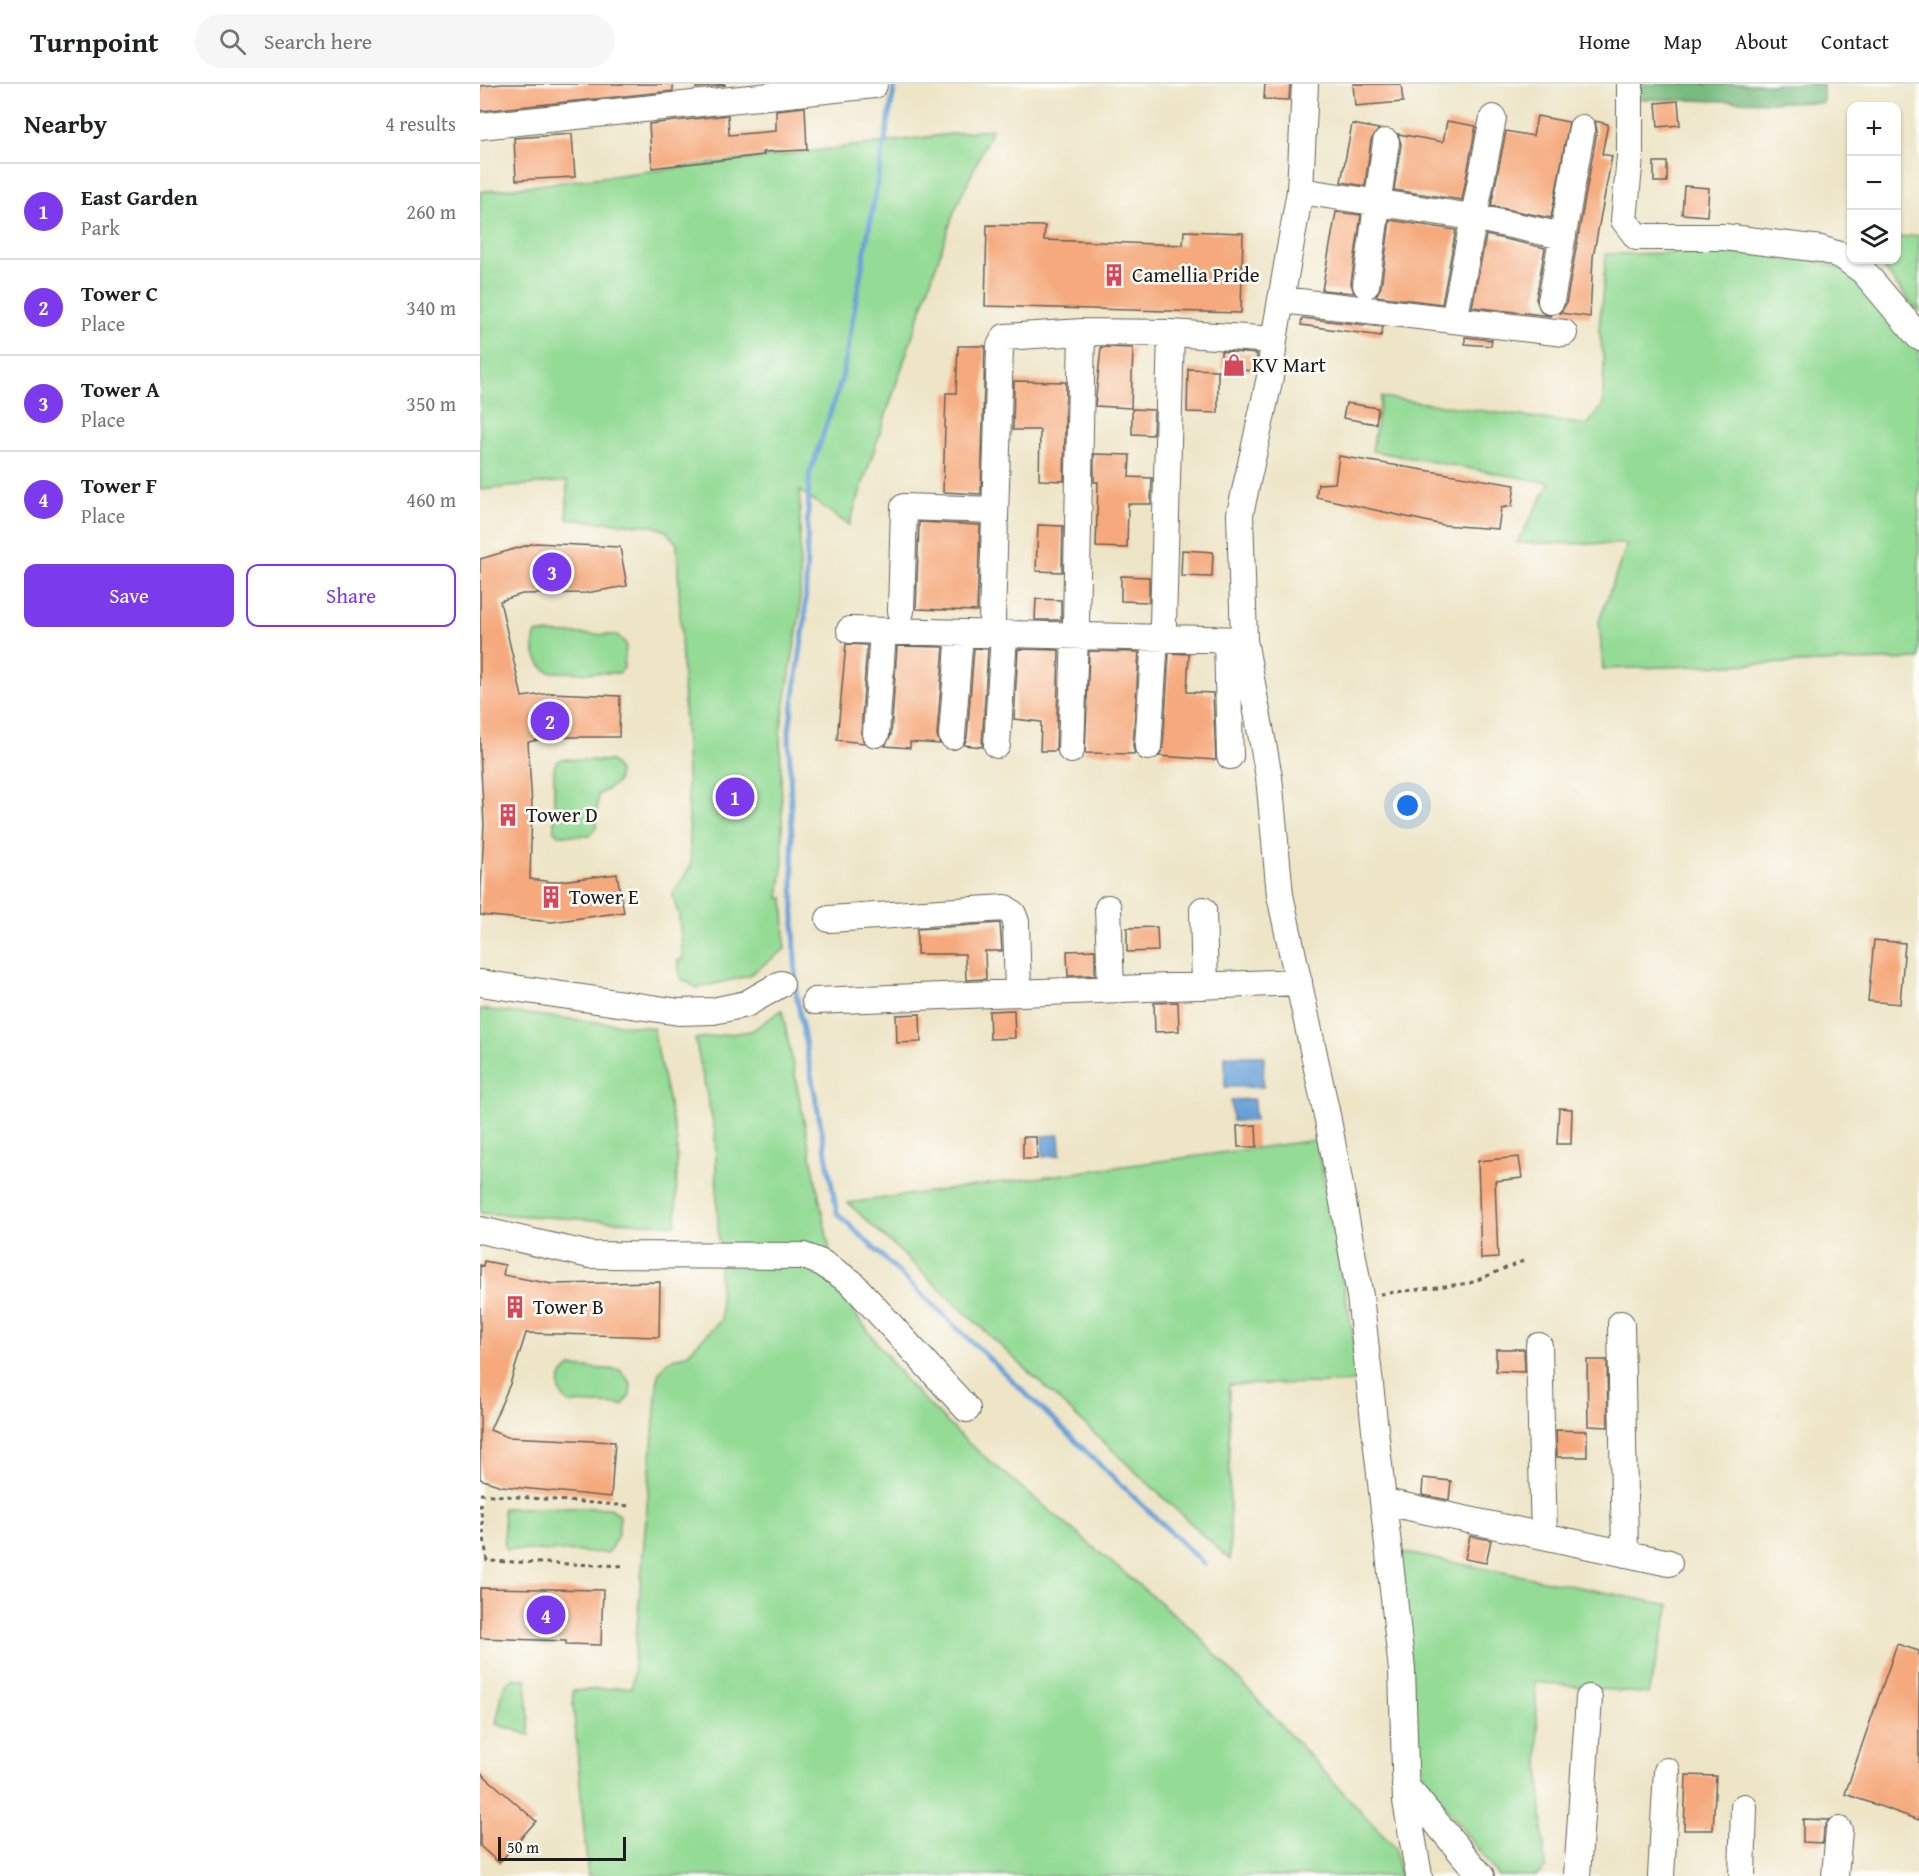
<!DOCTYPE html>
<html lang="en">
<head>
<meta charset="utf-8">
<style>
	body { margin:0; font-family:"Gentium Book Plus",serif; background:#f6f6f6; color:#202124 }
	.controls { position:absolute; right:18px; top:18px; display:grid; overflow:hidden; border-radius:12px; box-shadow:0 2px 4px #0004 }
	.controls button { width:54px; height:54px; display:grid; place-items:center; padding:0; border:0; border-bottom:2px solid #e0e0e0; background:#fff; color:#202124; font:30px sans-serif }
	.scale { position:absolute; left:18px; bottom:15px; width:128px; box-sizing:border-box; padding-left:6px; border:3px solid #1c1c1c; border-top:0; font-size:16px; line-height:21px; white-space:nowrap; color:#1c1c1c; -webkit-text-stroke:4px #fdfcf7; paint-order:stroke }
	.you { position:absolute; left:928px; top:722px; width:21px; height:21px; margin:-15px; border:4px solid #fff; border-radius:50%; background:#1a73e8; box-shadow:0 0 0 9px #1a73e833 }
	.badge { display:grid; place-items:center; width:39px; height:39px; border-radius:50%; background:#7c3aed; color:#fff; font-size:20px; font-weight:700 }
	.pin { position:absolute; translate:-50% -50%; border:3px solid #fff; box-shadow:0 2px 6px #0006 }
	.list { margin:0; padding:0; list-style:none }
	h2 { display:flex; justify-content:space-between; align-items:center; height:78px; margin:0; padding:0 24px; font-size:26px }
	h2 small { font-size:20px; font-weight:400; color:#757577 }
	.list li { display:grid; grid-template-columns:39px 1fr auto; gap:18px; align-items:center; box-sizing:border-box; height:96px; padding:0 24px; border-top:2px solid #e0e0e0 }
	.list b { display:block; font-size:22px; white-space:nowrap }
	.list p { margin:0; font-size:20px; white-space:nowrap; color:#757577 }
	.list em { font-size:20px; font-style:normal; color:#757577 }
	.actions { display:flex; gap:12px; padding:18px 24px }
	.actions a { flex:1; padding:14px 0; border:2px solid #7c3aed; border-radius:12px; text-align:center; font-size:21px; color:#7c3aed }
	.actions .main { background:#7c3aed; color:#fff }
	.icon { flex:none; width:33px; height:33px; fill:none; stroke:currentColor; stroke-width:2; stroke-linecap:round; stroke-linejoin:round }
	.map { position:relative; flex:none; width:1439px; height:1792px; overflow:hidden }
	header { display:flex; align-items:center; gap:36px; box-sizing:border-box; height:84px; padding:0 30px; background:#fff; border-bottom:2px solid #e0e0e0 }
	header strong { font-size:28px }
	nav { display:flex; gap:33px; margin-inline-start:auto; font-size:21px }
	.search { width:420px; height:54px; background:#f6f6f6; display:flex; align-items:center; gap:15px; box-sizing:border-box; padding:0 21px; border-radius:33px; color:#757577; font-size:22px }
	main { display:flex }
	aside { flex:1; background:#fff }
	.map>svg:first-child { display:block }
</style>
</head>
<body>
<header>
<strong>Turnpoint</strong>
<div class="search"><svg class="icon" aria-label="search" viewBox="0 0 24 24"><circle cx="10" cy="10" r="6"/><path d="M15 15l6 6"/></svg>Search here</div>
<nav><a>Home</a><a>Map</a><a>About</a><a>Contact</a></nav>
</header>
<main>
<aside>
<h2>Nearby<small>4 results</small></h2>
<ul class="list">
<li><span class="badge">1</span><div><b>East Garden</b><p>Park</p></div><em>260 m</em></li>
<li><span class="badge">2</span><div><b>Tower C</b><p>Place</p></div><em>340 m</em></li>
<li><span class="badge">3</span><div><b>Tower A</b><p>Place</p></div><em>350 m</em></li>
<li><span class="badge">4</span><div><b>Tower F</b><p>Place</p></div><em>460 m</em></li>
</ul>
<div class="actions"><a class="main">Save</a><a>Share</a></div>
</aside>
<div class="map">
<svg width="1439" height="1792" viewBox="0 0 1439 1792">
	<rect width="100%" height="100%" fill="#fdfcf7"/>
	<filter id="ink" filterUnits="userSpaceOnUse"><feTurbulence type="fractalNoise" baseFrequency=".0167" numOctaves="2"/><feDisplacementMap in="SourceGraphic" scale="12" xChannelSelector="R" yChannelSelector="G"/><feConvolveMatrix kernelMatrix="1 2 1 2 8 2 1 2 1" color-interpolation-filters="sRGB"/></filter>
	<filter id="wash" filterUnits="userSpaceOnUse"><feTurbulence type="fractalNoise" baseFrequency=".008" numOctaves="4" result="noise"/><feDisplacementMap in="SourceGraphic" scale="24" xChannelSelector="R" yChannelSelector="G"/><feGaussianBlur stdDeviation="1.35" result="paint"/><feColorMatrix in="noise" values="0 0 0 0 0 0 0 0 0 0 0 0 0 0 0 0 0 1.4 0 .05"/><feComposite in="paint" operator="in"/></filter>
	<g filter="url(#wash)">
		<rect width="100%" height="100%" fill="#eee5c7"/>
		<path fill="#94db96" stroke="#587c59" stroke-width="1.5" d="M512 45 474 128 369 441 320 407V529L300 649 303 778 299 814H304L305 865 268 892 217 904 200 894 198 876 203 875 199 832 192 810 211 782 197 460 186 447 173 442 87 435V397L0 406V108Z
			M1439 151V229L1397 176H1416L1417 154Z
			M1309 168 1368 187 1439 265V575L1123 585 1119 537 1147 460 1037 459 1070 399 892 367 901 313 1107 341 1123 321 1124 275 1119 247 1126 170Z
			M56 549 137 551 146 560 144 584 139 589 69 588C56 581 50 562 56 549Z
			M81 675 131 677 139 687 137 699 118 711 116 744 109 752 78 751 74 747V684L76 679Z
			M0 925 173 944 197 1058 196 1141 0 1129Z
			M302 926 358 1208 431 1303 487 1358 713 1546 915 1764 920 1792H108L92 1607 152 1603 178 1290 188 1277 207 1270 241 1236 235 1049 215 955 271 947Z
			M836 1056 882 1298 749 1301 750 1476 368 1119Z
			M91 1283 140 1286 151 1299 150 1311 143 1321 89 1319C75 1308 77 1292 91 1283Z
			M23 1424H130L140 1432 138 1451 128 1469 25 1465Z
			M920 1468 1190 1521 1168 1610 1055 1598 1065 1784 1056 1792H1018L939 1687Z
			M32 1595H46L50 1651 16 1640 24 1602Z"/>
		<path fill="#77bb7f" stroke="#4a6c4e" stroke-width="1.5" d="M1158 0H1343V19L1158 15Z"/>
		<path fill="#69a0d7" stroke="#425e7a" stroke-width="1.5" d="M745 972H784L783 1003H745Z
			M774 1015 775 1037H752L751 1016Z
			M579 1051 580 1071 563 1073 562 1052Z"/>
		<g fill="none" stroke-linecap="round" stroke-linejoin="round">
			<path stroke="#69a0d7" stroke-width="5" d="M415 0 362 294 329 392 325 536 309 646 316 909 357 1129 724 1480"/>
		</g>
		<g id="blocks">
			<path fill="#f5a97c" d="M22 0H193V7L0 27V2Z
				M216 0H245V1L216 4Z
				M785 0H810L809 16 784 15Z
				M873 0H921L923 18 875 22Z
				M1198 17 1200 41 1178 43 1176 19Z
				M325 23 327 66 283 68 284 71 172 84 169 40 248 31 249 51 296 47V26Z
				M1057 32 1089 38 1071 134 1011 122 1026 47 1053 52Z
				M967 37 996 42 982 116 914 106 921 60 918 50 963 58Z
				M1115 37 1128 40 1122 70 1132 72 1113 173 1110 233 1080 229 1086 220 1117 47Z
				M872 40 899 45 891 56 885 102 861 98Z
				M92 50 95 93 36 96 34 54Z
				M1174 78H1187V98H1174Z
				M1204 102 1229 104 1227 132 1202 130Z
				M856 128 881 131 871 199 874 209 842 206Z
				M910 136 976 146 962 220 896 212 901 203Z
				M507 141 565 142 564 156 703 161 704 147 763 149 761 229 505 222Z
				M1006 151 1065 164 1056 215 1061 228 1071 232 992 223Z
				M822 234 903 243 901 252 821 241Z
				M985 253 1012 256 1011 262 985 260Z
				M478 262H505L501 410 463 408 466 309H476Z
				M621 263 653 264 651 324 615 322Z
				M741 267 777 270 776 287 741 285Z
				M708 285 738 286V329L707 328Z
				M534 297 586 298 584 397 559 396 560 346H533Z
				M866 319 898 324 896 340 863 334Z
				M652 325 674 326 673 351 652 350Z
				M614 370 650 371 649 393 672 394 671 420H648L647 464 616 463 618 398H614Z
				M859 372 1035 401 1032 422 1021 424 1018 445 963 441 836 413 838 400 855 399Z
				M439 438 500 441 497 527 436 525Z
				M558 441 583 442 582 488 556 487Z
				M55 459 140 463 147 502 106 509 42 510 20 517 42 613 72 609 140 612 139 653H73L48 658 52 722 50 795 72 798 137 790 144 828 72 838 0 831 4 740 0 667V475Z
				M702 466 733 468 732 493 701 492Z
				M641 492 669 493V518L641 517Z
				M556 515 581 516V536H555Z
				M366 560 387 561 381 649 384 659 357 656Z
				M417 562 464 563 457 651 460 660 430 658V664L405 662 411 651Z
				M494 564 508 565 502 663 484 661 487 653Z
				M538 565 579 566 576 667H560L561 638 534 635Z
				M609 567 659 568 653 662 655 670 605 669Z
				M689 569 709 570 707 608 733 609 736 676 679 672 683 664Z
				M520 839 522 867H505L506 895 486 896 485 870H437V845Z
				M677 843 678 867 647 868V844Z
				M1394 856 1425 859 1420 920 1388 917Z
				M615 866V891L588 892 587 867Z
				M698 918 699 947 675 948 674 919Z
				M534 926 535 954 510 955 509 927Z
				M440 930 441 958 417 959 416 931Z
				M1079 1024 1092 1025 1091 1060H1077Z
				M776 1041 777 1063H758L757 1042Z
				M543 1053H556L557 1075H543Z
				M1039 1073 1042 1094 1015 1097 1018 1174 1001 1175 998 1077Z
				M4 1177 25 1181 23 1191 72 1200 180 1198 179 1253 46 1249 30 1300 10 1346 27 1353 135 1358 131 1413 21 1402 0 1395V1181L3 1182Z
				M1016 1265H1044L1045 1288 1016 1287Z
				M1107 1276H1127L1128 1343 1108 1342Z
				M1076 1346 1107 1347V1373H1077Z
				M943 1394 971 1397 969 1416 942 1411Z
				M990 1452 1011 1456 1006 1479 985 1475Z
				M0 1504 123 1506 121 1561 86 1560V1557L0 1554Z
				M1417 1560 1439 1567V1736L1365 1710Z
				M0 1688 56 1737 19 1779 0 1762Z
				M1206 1691 1236 1692 1233 1746H1204Z
				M1323 1735 1349 1736 1344 1744 1343 1759 1323 1758Z"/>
		</g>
	</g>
	<g filter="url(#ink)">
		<use href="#blocks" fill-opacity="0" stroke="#666258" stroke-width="1.5"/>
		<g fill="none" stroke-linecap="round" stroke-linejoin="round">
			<g stroke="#666258" stroke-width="28">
				<path id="minor" d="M825 0 820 107 794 256 790 293 760 430 764 556 789 693 800 811 848 1036 880 1212 922 1586 926 1717 939 1792
					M1150 0V73L1144 136 1157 153H1244L1341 165 1362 172 1384 188 1439 253
					M0 42 394 1
					M820 107 993 133 1083 152
					M886 201 906 58
					M802 216 1084 249
					M1071 217 1102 44
					M977 221 1013 34
					M421 527 424 423 515 426
					M512 536 520 262 525 253 602 248 691 249 794 256
					M596 538 602 248
					M683 540 691 249
					M370 546 764 556
					M747 556 750 672
					M396 650 403 547
					M472 652 480 549
					M517 661 524 551
					M668 663 675 554
					M591 666 595 551
					M628 824 631 905
					M723 826 725 902
					M349 835 525 824 533 830 536 838 538 909
					M0 899 199 928 233 927 266 920 301 900
					M335 917 819 898
					M0 1146 110 1171 324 1172 342 1179 371 1198 487 1325
					M1141 1240 1145 1470
					M1059 1262 1064 1452
					M905 1418 1189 1479
					M925 1701 1001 1792
					M1097 1792 1109 1614
					M1181 1792 1187 1687
					M1262 1792 1264 1723
					M1355 1792 1359 1746"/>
			</g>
			<path stroke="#666258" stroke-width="3" stroke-dasharray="4.5 4.5" stroke-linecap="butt" d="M900 1210 990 1199 1043 1177
				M0 1410 151 1422
				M0 1419 7 1477 146 1482"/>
			<use href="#minor" stroke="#fff" stroke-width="26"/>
		</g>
	</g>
	<defs>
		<g id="building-bare" transform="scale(1.8)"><path d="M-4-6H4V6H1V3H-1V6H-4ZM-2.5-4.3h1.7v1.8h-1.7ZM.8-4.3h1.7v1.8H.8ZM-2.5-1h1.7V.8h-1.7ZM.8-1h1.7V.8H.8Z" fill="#d1495b" stroke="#fdfcf7" stroke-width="2.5" paint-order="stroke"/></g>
		<g id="shop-bare" transform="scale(1.8)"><path d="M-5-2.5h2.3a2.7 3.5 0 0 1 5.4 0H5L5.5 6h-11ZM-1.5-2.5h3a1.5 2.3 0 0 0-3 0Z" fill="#d1495b" stroke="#fdfcf7" stroke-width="2.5" paint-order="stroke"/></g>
	</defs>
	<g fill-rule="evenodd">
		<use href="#building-bare" x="634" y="191"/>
		<use href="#shop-bare" x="754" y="281"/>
		<use href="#building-bare" x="28" y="731"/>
		<use href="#building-bare" x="71" y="813"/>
		<use href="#building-bare" x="35" y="1223"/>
	</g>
	<g text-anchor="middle" stroke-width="5" stroke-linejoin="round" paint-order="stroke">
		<g font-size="21" fill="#1c1c1c" stroke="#fdfcf7" text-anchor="start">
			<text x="652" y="198">Camellia Pride</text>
			<text x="772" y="288">KV Mart</text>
			<text x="46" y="738">Tower D</text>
			<text x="89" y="820">Tower E</text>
			<text x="53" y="1230">Tower B</text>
		</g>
	</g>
</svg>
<div class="controls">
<button>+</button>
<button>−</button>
<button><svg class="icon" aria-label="layers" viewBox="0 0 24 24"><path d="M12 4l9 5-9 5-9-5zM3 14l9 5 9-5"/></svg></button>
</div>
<div class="scale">50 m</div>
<div class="you"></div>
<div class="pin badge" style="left:255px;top:713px">1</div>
<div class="pin badge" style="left:70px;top:637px">2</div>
<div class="pin badge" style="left:72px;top:488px">3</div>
<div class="pin badge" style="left:66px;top:1531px">4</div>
</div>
</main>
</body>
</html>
